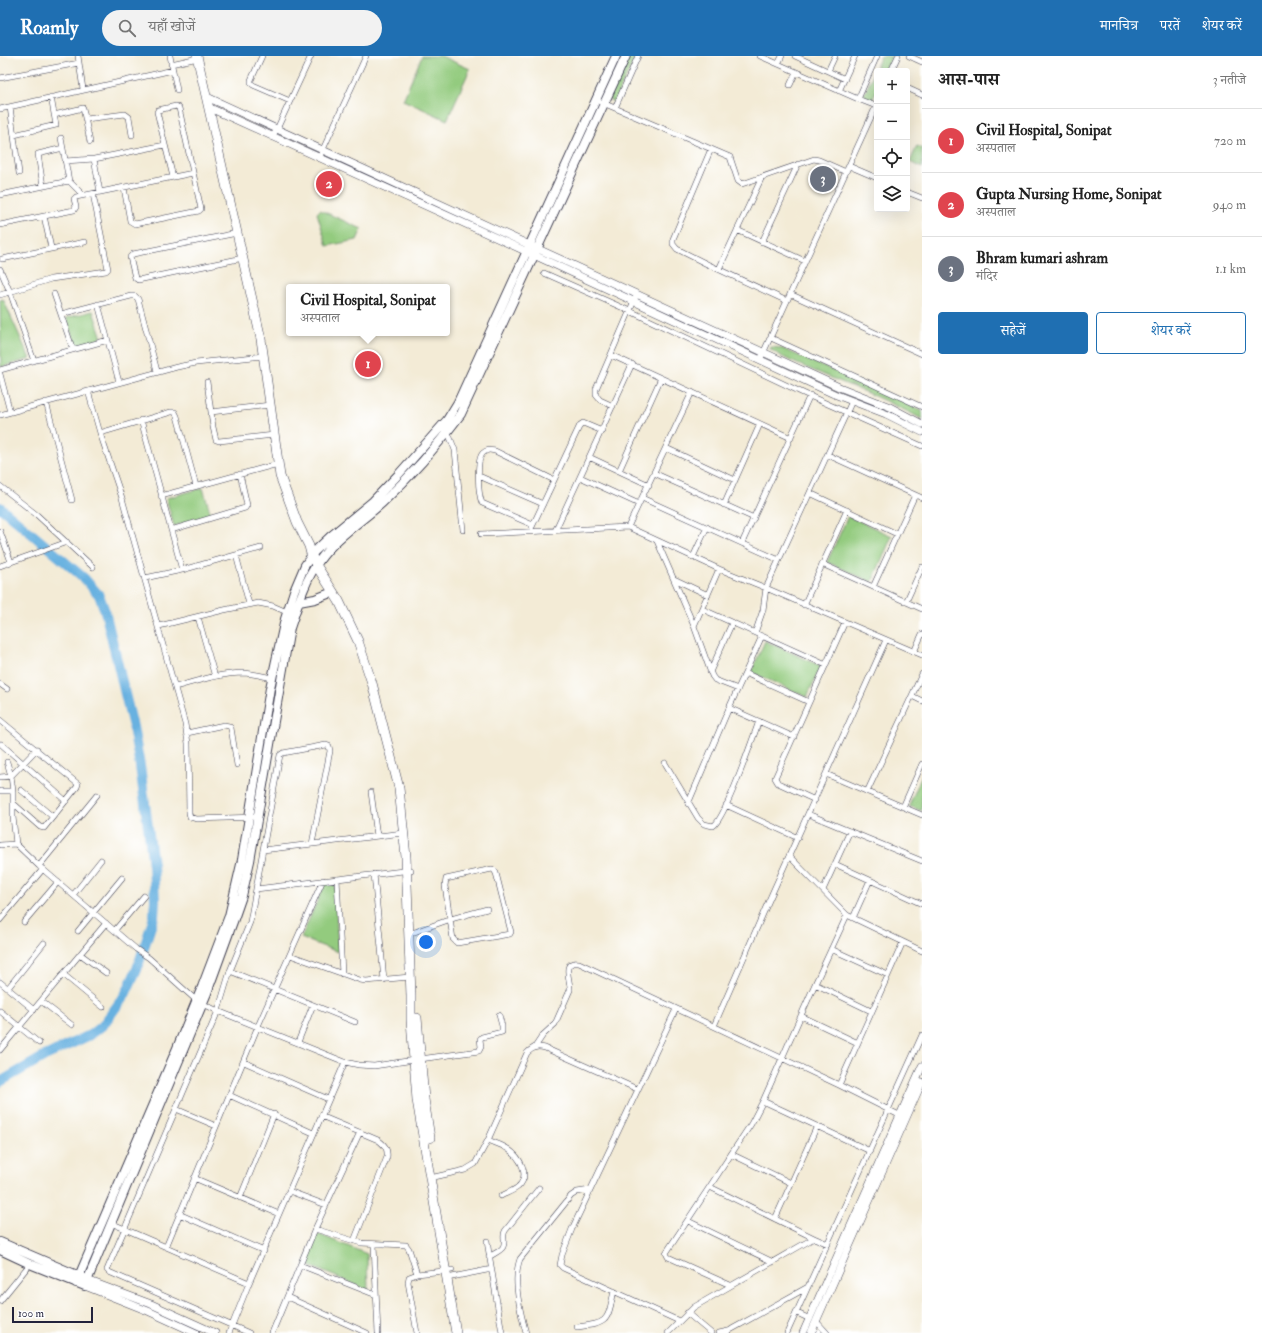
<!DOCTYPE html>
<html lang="hi">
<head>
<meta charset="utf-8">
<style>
	body { margin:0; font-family:"IM FELL Double Pica","Noto Serif Devanagari",serif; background:#f2f2f2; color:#222 }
	.controls { position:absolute; right:12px; top:12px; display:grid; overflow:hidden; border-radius:4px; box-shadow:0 4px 16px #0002 }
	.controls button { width:36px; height:36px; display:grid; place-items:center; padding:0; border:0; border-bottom:1px solid #e0e0e0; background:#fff; color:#222; font:20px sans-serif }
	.scale { position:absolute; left:12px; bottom:10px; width:81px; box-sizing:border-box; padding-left:4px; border:2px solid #22223b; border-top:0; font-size:11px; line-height:14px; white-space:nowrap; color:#22223b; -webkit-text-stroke:3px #fff; paint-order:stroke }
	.you { position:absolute; left:426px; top:886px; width:14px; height:14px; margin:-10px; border:3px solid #fff; border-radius:50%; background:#1a73e8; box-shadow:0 0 0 6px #1a73e833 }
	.badge { display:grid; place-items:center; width:26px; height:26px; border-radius:50%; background:#1f6fb2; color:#fff; font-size:13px; font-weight:700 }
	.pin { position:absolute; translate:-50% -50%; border:2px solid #fff; box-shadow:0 1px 4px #0006 }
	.popup { position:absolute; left:286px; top:228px; width:164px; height:52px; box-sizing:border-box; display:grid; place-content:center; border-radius:4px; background:#fff; filter:drop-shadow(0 1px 3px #0005); font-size:13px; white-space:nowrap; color:#767676 }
	.popup b { font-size:15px; color:#222 }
	.popup::after { content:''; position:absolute; left:50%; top:100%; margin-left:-8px; border:8px solid transparent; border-top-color:#fff }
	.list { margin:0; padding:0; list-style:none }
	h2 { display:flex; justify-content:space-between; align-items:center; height:52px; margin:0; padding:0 16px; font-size:17px }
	h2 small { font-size:13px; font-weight:400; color:#767676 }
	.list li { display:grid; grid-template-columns:26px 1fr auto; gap:12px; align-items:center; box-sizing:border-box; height:64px; padding:0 16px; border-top:1px solid #e0e0e0 }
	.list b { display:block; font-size:15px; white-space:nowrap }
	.list p { margin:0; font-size:13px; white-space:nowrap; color:#767676 }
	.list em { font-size:13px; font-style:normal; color:#767676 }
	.actions { display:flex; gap:8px; padding:12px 16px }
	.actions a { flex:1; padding:9px 0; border:1px solid #1f6fb2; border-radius:4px; text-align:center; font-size:14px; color:#1f6fb2 }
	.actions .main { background:#1f6fb2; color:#fff }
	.icon { flex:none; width:22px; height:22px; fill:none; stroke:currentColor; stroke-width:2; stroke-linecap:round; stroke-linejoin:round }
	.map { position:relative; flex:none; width:922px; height:1277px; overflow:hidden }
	header { display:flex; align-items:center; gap:24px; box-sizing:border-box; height:56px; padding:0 20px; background:#1f6fb2; color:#fff }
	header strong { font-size:19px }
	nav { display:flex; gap:22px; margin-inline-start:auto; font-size:14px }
	.search { width:280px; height:36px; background:#f2f2f2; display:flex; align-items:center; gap:10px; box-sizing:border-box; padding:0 14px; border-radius:22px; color:#767676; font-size:15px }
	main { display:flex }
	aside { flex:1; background:#fff }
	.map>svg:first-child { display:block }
</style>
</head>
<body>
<header>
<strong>Roamly</strong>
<div class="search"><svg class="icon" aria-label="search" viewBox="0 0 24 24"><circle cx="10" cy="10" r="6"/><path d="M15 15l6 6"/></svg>यहाँ खोजें</div>
<nav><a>मानचित्र</a><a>परतें</a><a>शेयर करें</a></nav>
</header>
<main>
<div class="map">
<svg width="922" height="1277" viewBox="0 0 922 1277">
	<rect width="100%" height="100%" fill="#fff"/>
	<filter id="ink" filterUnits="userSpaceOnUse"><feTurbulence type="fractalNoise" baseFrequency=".025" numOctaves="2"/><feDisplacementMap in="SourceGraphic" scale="8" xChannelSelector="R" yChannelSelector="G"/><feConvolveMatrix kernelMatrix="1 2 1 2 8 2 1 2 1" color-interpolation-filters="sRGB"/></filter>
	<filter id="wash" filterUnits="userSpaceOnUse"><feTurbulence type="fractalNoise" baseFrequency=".012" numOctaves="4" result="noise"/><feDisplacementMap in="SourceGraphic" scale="16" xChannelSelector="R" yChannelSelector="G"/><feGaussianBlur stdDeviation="0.9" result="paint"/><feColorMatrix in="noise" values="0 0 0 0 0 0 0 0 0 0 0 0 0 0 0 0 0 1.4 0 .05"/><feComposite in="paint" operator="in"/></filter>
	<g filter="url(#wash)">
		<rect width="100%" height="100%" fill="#f3ebd6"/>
		<path fill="#93cb7e" stroke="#5a765c" d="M422 0H441L470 13 447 64 403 44Z
			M628 0H636L614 46 608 43Z
			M881 0H892L885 15H877V33L872 45 863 41Z
			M917 90 922 92V112L910 106Z
			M320 154 362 173 357 184 327 190 317 157Z
			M3 243 30 303 1 311 0 244Z
			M93 255 102 282 76 290 66 262Z
			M771 291 781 292 901 344 922 355V363C892 347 861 334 829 321 811 313 786 305 770 293Z
			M203 432 211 459 174 470 166 442Z
			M848 460 892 480 872 526 827 506Z
			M765 585 821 610 807 641 751 616Z
			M922 719V755L909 750Z
			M325 827H335L338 896 301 882Z
			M318 1178 367 1198 368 1234 305 1208Z"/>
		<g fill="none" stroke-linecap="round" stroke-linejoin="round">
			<path stroke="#68b1e0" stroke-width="10" d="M0 451 84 522 99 539 105 555 133 671 140 710 153 809 155 844 154 861 137 913 125 939 103 969 90 979 45 1000 0 1026"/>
		</g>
	</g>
	<g filter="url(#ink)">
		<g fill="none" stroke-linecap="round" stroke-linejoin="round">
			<g stroke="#414052" stroke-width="6">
				<path id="street" d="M78 0 83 33
					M170 0 177 34
					M262 0 251 24V27L253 29 290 45
					M760 0 858 43 876 50
					M795 0 845 23
					M909 0 922 6
					M171 8 198 2
					M778 8 782 0
					M828 15 835 0
					M891 15 898 0
					M0 22 79 7
					M790 29 796 16
					M907 32 922 39
					M839 35 855 0
					M858 43 877 0
					M596 44 730 101 738 125 742 128 814 103 819 104 846 116
					M10 51 19 117
					M615 52 638 0
					M0 53 173 14
					M54 59 83 52 90 86
					M86 63 125 58 129 61 132 79
					M14 79 56 69 51 41
					M272 81 277 73 311 0
					M61 82 69 125 83 139
					M711 93 673 183V188L677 193 707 208 787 245
					M319 102 366 0
					M94 103 100 136
					M65 105 94 103 165 89
					M849 110 877 122
					M43 130 38 98 63 92
					M124 132 130 165 135 168 199 155 201 153 179 52 176 50 158 54 157 56 173 121
					M907 136 922 142
					M0 139 69 125
					M44 160 51 192
					M0 169 74 154 76 151 74 143 76 141 193 117
					M737 174 805 205
					M237 177 133 198 130 201 135 222 138 224 243 202
					M762 186 798 108
					M2 203 85 186
					M0 213 10 236 34 305
					M719 213 762 121
					M544 217 630 255 803 337 922 390
					M54 238 73 294
					M790 238 922 298
					M0 239 51 223 106 215 108 213 93 138
					M98 248 119 326
					M61 258 131 240H135L138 243 157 315
					M771 282 922 351
					M611 299 791 382
					M760 304 877 48
					M0 314 108 284
					M0 318 10 356
					M207 326 213 371 216 384 219 385 274 379
					M88 335 100 377 122 442 185 668 188 687 189 757 190 761 196 763 257 761
					M46 346 72 444
					M613 350 600 344 596 339V333L637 238
					M211 356 270 349
					M0 359 177 311 196 307 263 300
					M141 364 182 514
					M447 374 455 394 463 474
					M100 377 171 356H175L177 360 196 430
					M666 392 735 424
					M828 399 922 442
					M589 401 649 429
					M619 415 661 322
					M654 417 754 462
					M479 420 543 448
					M580 421 639 448
					M0 430 37 459 93 511
					M810 437 897 478
					M161 440 278 408
					M642 442 779 504
					M724 449 760 368
					M533 469 482 447C478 438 476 403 483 397 487 393 490 394 495 395L554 424
					M532 471 580 369 583 367 602 375
					M628 471 692 336
					M171 474 245 452 247 449 240 418
					M0 475 11 506
					M555 475 632 308
					M481 478 628 471 719 513 766 532 922 599
					M657 485 694 570 712 620 715 624 738 633
					M742 487 810 339
					M236 499 249 548
					M693 501 707 471
					M822 508 922 553
					M0 510 67 486
					M145 522 182 514 261 492
					M674 523 708 539
					M873 531 915 439
					M906 546 922 511
					M804 549 847 454
					M702 553 826 609
					M198 561 215 621
					M159 570 224 554 258 547 273 550 289 557
					M694 570 719 513
					M755 577 763 554 766 532 852 345
					M914 596 922 578
					M710 616 732 567
					M745 617 809 646
					M0 628 7 633
					M175 631C197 625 221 617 245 617 254 618 263 620 272 622
					M912 640 922 645
					M729 652 794 681
					M0 664 78 728 77 731 44 772 40 771 13 747
					M187 677 224 669 229 670 231 672 237 709
					M1 688 66 745
					M7 706 11 720 13 735V761L16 788 39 810 136 893 149 902 197 945 218 955 345 1006 359 1009 374 1010 414 1004
					M665 707 698 762 704 768 713 770C724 765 753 682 759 665
					M826 718 922 759
					M0 721 11 720 37 693
					M21 734 53 761
					M0 735H13
					M371 736 377 780
					M867 736 922 618
					M815 744 778 727 775 722 845 566
					M688 748 729 652 762 580
					M726 749 798 782
					M903 751 922 708
					M808 758 922 805
					M0 789 16 788
					M263 794 403 777
					M789 800 847 859 922 895
					M835 808 922 848
					M39 810 97 739
					M492 813 494 814 496 817 511 876 510 878 457 887 453 883 445 830 446 823Z
					M374 818 384 924
					M337 823 342 918
					M256 833 411 814
					M823 834 850 775
					M73 839 101 804
					M853 862 870 824
					M0 864 43 813
					M24 866 58 826
					M115 874 144 840
					M78 875 122 822
					M409 878 451 863 487 853
					M831 893 888 919
					M80 898 106 917
					M290 899 360 924 366 925 410 921
					M230 915 355 966
					M63 918 103 951
					M0 926 34 954
					M815 928 871 955
					M8 932 44 887
					M41 945 72 969
					M676 953 572 1173 562 1199 560 1209 563 1212 679 1265
					M0 955 39 987
					M801 960 858 987
					M714 970 766 851 886 584
					M298 986 313 949
					M535 991 543 979 555 968 570 934C571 925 560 904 579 907L839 1029 903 1061
					M0 994 106 867
					M420 1003 479 995 481 991 480 983 482 981 502 976V970L499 959
					M244 1006 328 1043
					M839 1029 903 886
					M229 1039 313 1077
					M763 1045 870 1095
					M176 1053 216 1070
					M321 1060 378 1084C385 1089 388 1093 387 1101L354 1185
					M488 1084C495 1087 502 1089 508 1093 520 1101 531 1119 518 1131 513 1135 507 1137 501 1140
					M731 1098 791 1127
					M194 1122 279 1158
					M430 1122 465 1114 475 1108 488 1084 527 997C533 991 537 990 545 992L637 1033
					M710 1131 814 1182 828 1188
					M289 1135 326 1149
					M240 1142 274 1058
					M179 1158 264 1195
					M775 1163 817 1070
					M688 1165 773 1206
					M111 1167 249 1227
					M315 1173 361 1187 406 1189 409 1193 417 1218
					M487 1185 502 1277
					M374 1189 378 1277
					M166 1191 258 970 323 824
					M489 1201C493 1198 501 1195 503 1191 506 1186 502 1180 505 1175L539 1132
					M300 1209 376 1239
					M447 1222 492 1213
					M730 1229 668 1201 666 1197 751 1068 763 1045 815 928 847 859
					M287 1241 367 1277
					M0 1245 30 1208
					M687 1257 711 1277
					M797 1257 810 1263
					M816 1265 827 1277
					M577 1271C609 1267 607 1266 614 1235
					M229 1277 249 1227 345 1006
					M249 1277 109 1216 107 1214 218 955 230 915 250 866 280 699 283 697 326 689 329 690 330 695 312 788
					M272 1277 315 1173 360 1076
					M417 1277 408 1226 409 1221 417 1218 452 1214
					M526 1277C520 1256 512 1224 520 1203L571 1140 577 1136 590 1134
					M668 1277 694 1251 814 1182
					M719 1277 728 1275
					M726 1277 732 1273 808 1231
					M787 1277 922 979"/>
			</g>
			<g stroke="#414052" stroke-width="8">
				<path id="secondary" d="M207 41 839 331 890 351 922 368
					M210 52 534 199 834 338 886 358 922 376
					M87 1224 151 1248 215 1277
					M85 1230 148 1255 196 1277
					M803 1277 922 1010
					M811 1277 922 1026"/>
			</g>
			<g stroke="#414052" stroke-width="10">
				<path id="primary" d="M299 546 315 543 333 536
					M0 1186 84 1222
					M0 1194 30 1208 85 1230 207 937 234 863 242 840 250 805 290 572C297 551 306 522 319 505 336 481 361 466 382 447 411 420 438 389 461 358L626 0
					M76 1227 177 992 202 931 229 860 242 804 270 632 285 563 294 535 305 509 314 496 332 479 373 445 398 419 447 364 458 346 616 0"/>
			</g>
			<g stroke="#414052" stroke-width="10">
				<path id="highway" d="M197 0 261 283 280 420 297 466 309 490 311 498 316 509 339 545 358 585 372 627 399 732 406 801 411 940V964L417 1044 456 1277
					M417 962 424 1043 430 1082"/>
			</g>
			<use href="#street" stroke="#fff" stroke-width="5"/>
			<use href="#secondary" stroke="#fff" stroke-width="7"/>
			<use href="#primary" stroke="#fff" stroke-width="8"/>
			<use href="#highway" stroke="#fff" stroke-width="9"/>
		</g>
	</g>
</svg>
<div class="controls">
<button>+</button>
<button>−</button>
<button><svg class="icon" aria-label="locate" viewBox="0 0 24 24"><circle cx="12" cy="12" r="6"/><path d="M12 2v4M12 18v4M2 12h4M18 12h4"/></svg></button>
<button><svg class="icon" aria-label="layers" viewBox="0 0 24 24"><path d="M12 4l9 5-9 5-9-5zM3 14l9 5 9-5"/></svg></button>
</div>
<div class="scale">100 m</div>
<div class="you"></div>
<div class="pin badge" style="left:368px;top:308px;background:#e0444e">1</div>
<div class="popup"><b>Civil Hospital, Sonipat</b>अस्पताल</div>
<div class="pin badge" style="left:329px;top:128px;background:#e0444e">2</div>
<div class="pin badge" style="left:823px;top:123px;background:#6b7280">3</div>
</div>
<aside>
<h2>आस-पास<small>3 नतीजे</small></h2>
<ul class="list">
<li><span class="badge" style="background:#e0444e">1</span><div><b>Civil Hospital, Sonipat</b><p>अस्पताल</p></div><em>720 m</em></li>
<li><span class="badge" style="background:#e0444e">2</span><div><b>Gupta Nursing Home, Sonipat</b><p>अस्पताल</p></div><em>940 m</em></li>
<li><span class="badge" style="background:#6b7280">3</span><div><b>Bhram kumari ashram</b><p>मंदिर</p></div><em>1.1 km</em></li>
</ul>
<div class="actions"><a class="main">सहेजें</a><a>शेयर करें</a></div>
</aside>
</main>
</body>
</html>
